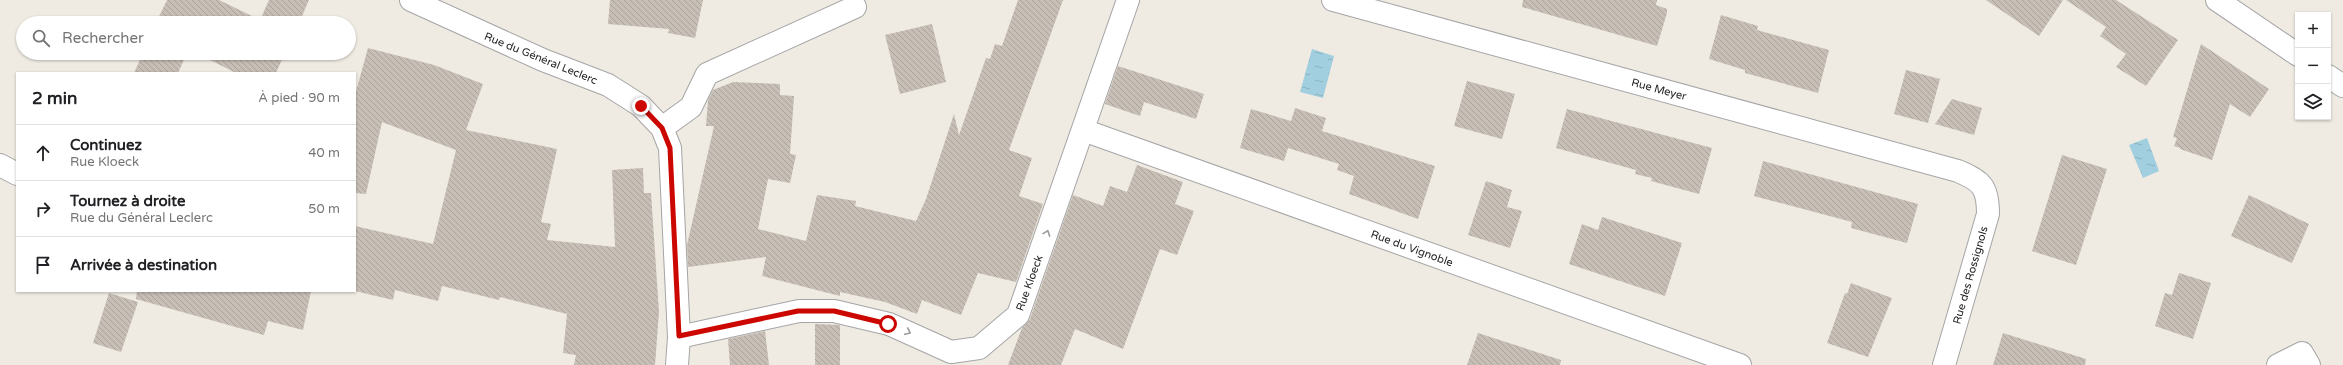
<!DOCTYPE html>
<html lang="fr">
<head>
<meta charset="utf-8">
<style>
	body { margin:0; font-family:"Varela Round",sans-serif; background:#f6f6f6; color:#202124 }
	.controls { position:absolute; right:12px; top:12px; display:grid; overflow:hidden; border-radius:0px; box-shadow:0 1px 3px #0004 }
	.controls button { width:36px; height:36px; display:grid; place-items:center; padding:0; border:0; border-bottom:1px solid #e0e0e0; background:#fff; color:#202124; font:20px sans-serif }
	.stop { position:absolute; width:12px; height:12px; margin:-9px; border:3px solid #cb0700; border-radius:50%; background:#fff }
	.stop.end { background:#cb0700; border-color:#fff; box-shadow:0 1px 4px #0008 }
	.list { margin:0; padding:0; list-style:none }
	h2 { display:flex; justify-content:space-between; align-items:center; height:52px; margin:0; padding:0 16px; font-size:17px }
	h2 small { font-size:13px; font-weight:400; color:#757577 }
	.list li { display:grid; grid-template-columns:26px 1fr auto; gap:12px; align-items:center; box-sizing:border-box; height:56px; padding:0 16px; border-top:1px solid #e0e0e0 }
	.list b { display:block; font-size:15px; white-space:nowrap }
	.list p { margin:0; font-size:13px; white-space:nowrap; color:#757577 }
	.list em { font-size:13px; font-style:normal; color:#757577 }
	.icon { flex:none; width:22px; height:22px; fill:none; stroke:currentColor; stroke-width:2; stroke-linecap:round; stroke-linejoin:round }
	.map { position:relative; flex:none; width:2343px; height:365px; overflow:hidden }
	.search { position:absolute; background:#fff; box-shadow:0 1px 3px #0004; left:16px; top:16px; width:340px; height:44px; display:flex; align-items:center; gap:10px; box-sizing:border-box; padding:0 14px; border-radius:22px; color:#757577; font-size:15px }
	.panel { position:absolute; background:#fff; box-shadow:0 1px 3px #0004; left:16px; top:72px; width:340px; height:220px; border-radius:0px }
	.map>svg:first-child { display:block }
</style>
</head>
<body>
<div class="map">
<svg width="2343" height="365" viewBox="0 0 2343 365">
	<defs>
		<pattern id="water-ripples" width="26" height="14" patternUnits="userSpaceOnUse"><rect width="26" height="14" fill="#a1cfdf"/><path d="M2 4q2-2 4 0t4 0M15 11q2-2 4 0t4 0" fill="none" stroke="#8ab1bf"/></pattern>
		<pattern id="building-back-hatch" width="6" height="6" patternUnits="userSpaceOnUse"><rect width="6" height="6" fill="#c7beb6"/><path d="M-1 5l2 2M0 0l6 6M5-1l2 2" fill="none" stroke="#aaa39c"/></pattern>
	</defs>
	<rect width="100%" height="100%" fill="#efebe3"/>
	<path fill="url(#water-ripples)" d="M1312 49 1334 56 1323 98 1300 92Z
		M2147 138 2159 171 2143 178 2129 145Z"/>
	<path fill="url(#building-back-hatch)" d="M167 0H219L260 20 269 0H309L299 23H156Z
		M610 0H703L695 38 668 33 669 29 608 24Z
		M1018 0H1063L1009 150 1032 158 1019 196 1043 204 1016 282 978 273 961 315 922 300 917 314 885 302 840 292V296L762 276 766 257 688 267 687 245 714 126H706L708 100 713 90 733 82 780 84V95L794 96 790 154 796 155 790 183 768 179 758 229 806 241 817 195 856 201 855 206 916 221 926 199 954 114 959 135 986 58 990 59 995 44 1002 46Z
		M1523 0H1657L1656 5 1667 9V13L1657 46 1522 7Z
		M1986 0H2063L2039 36Z
		M2066 0H2116L2178 40 2146 86 2116 67 2126 54 2100 36 2106 27Z
		M1721 15 1758 26 1757 30 1829 50 1818 93 1745 73V70L1709 59Z
		M932 24 946 82 900 94 885 35Z
		M2201 44 2269 89 2250 117 2230 104 2212 160 2180 149V148L2174 146 2177 138 2173 137Z
		M368 48 434 65 483 84 466 130 557 149 541 222 551 224 547 240 615 247 612 170 643 168 644 193H651L659 312 655 365H574L576 355 563 353 567 314 500 297 499 300 442 286 438 301 395 290 393 300 355 291V226L433 244 456 150 382 122 366 194 355 193V95Z
		M143 53H187L178 73H134Z
		M196 53H285L276 73H236Z
		M1118 66 1204 94 1196 119 1144 102 1140 116 1105 104Z
		M1906 70 1940 79 1928 123 1894 114Z
		M1467 81 1515 94 1502 139 1454 126Z
		M1952 99 1982 108 1974 135 1935 124Z
		M1295 108 1326 118 1322 131 1435 166 1418 219 1349 194 1354 176 1337 170 1339 164 1288 148 1284 161 1240 148 1251 109 1291 121Z
		M1567 109 1712 148 1699 194 1651 181 1652 178 1635 174 1636 170 1556 148Z
		M2062 155 2107 169 2076 265 2032 251Z
		M1763 161 1918 204 1907 243 1851 228 1852 222 1754 196Z
		M1137 165 1183 182 1175 204 1194 211 1177 255 1160 249 1123 349 1075 329 1061 365H1008L1022 328 1030 319 1073 195 1103 206 1110 186 1127 192Z
		M1486 181 1512 190 1507 207 1522 211 1510 248 1468 235Z
		M2249 195 2309 224 2292 263 2231 236Z
		M1602 217 1682 243 1665 296 1569 264 1582 224 1598 230Z
		M2179 273 2211 283 2193 339 2155 326 2165 293 2172 295Z
		M1851 283 1892 298 1868 357 1827 343 1845 293 1847 294Z
		M137 291H311L303 330 268 321 264 335 136 299Z
		M109 293 138 302 121 352 93 343Z
		M815 324 840 325V365H815Z
		M765 331 769 365H730L728 339Z
		M1478 333 1561 360 1560 365H1467Z
		M2003 333 2086 359 2085 365H1993Z"/>
	<g fill="none" stroke-linecap="round" stroke-linejoin="round">
		<g stroke="#a5a5a5" stroke-width="24">
			<path id="minor" d="M411 0 543 60 608 85 641 106 662 128 670 148 679 337 677 365
				M1333 0 1958 171C1982 181 1988 187 1988 214L1944 365
				M2217 0 2298 55
				M2328 76 2343 86
				M662 128 691 107 707 74 855 7
				M1083 130 1740 365
				M0 165 17 174
				M679 337 799 311H834L889 324 951 352 979 348 1018 315 1128 0
				M2278 365 2302 353 2309 365"/>
		</g>
		<use href="#minor" stroke="#fff" stroke-width="22"/>
	</g>
	<defs><path id="oneway-chevron" d="M-2-3.5L2.5 0L-2 3.5" fill="none" stroke-width="1.6" stroke-linecap="round" stroke-linejoin="round"/></defs>
	<g stroke="#9a9a9a">
		<use href="#oneway-chevron" transform="translate(1047 233) rotate(-70)"/>
		<use href="#oneway-chevron" transform="translate(908 332) rotate(25)"/>
	</g>
	<g fill="none" stroke-linecap="round" stroke-linejoin="round">
		<path stroke="#cb0700" stroke-width="5" d="M641 106 662 128 670 148 679 336 798 311H834L888 324"/>
	</g>
	<g text-anchor="middle" stroke-width="3.5" stroke-linejoin="round" paint-order="stroke">
		<g font-size="11" fill="#1e1e1e" stroke="#fff">
			<text transform="translate(541 58) rotate(22)" y="4">Rue du Général Leclerc</text>
			<text transform="translate(1659 89) rotate(15)" y="4">Rue Meyer</text>
			<text transform="translate(1412 248) rotate(20)" y="4">Rue du Vignoble</text>
			<text transform="translate(1970 275) rotate(-74)" y="4">Rue des Rossignols</text>
			<text transform="translate(1029 283) rotate(-70)" y="4">Rue Kloeck</text>
		</g>
	</g>
</svg>
<div class="controls">
<button>+</button>
<button>−</button>
<button><svg class="icon" aria-label="layers" viewBox="0 0 24 24"><path d="M12 4l9 5-9 5-9-5zM3 14l9 5 9-5"/></svg></button>
</div>
<div class="stop" style="left:888px;top:324px"></div>
<div class="stop end" style="left:641px;top:106px"></div>
<div class="search"><svg class="icon" aria-label="search" viewBox="0 0 24 24"><circle cx="10" cy="10" r="6"/><path d="M15 15l6 6"/></svg>Rechercher</div>
<section class="panel">
<h2>2 min<small>À pied · 90 m</small></h2>
<ul class="list">
<li><svg class="icon" aria-label="ahead" viewBox="0 0 24 24"><path d="M12 20V5M6 11l6-6 6 6"/></svg><div><b>Continuez</b><p>Rue Kloeck</p></div><em>40 m</em></li>
<li><svg class="icon" aria-label="right" viewBox="0 0 24 24"><path d="M7 20v-9h11M14 6l5 5-5 5"/></svg><div><b>Tournez à droite</b><p>Rue du Général Leclerc</p></div><em>50 m</em></li>
<li><svg class="icon" aria-label="arrive" viewBox="0 0 24 24"><path d="M6 21V4h12l-3 4 3 4H6"/></svg><div><b>Arrivée à destination</b></div></li>
</ul>
</section>
</div>
</body>
</html>
